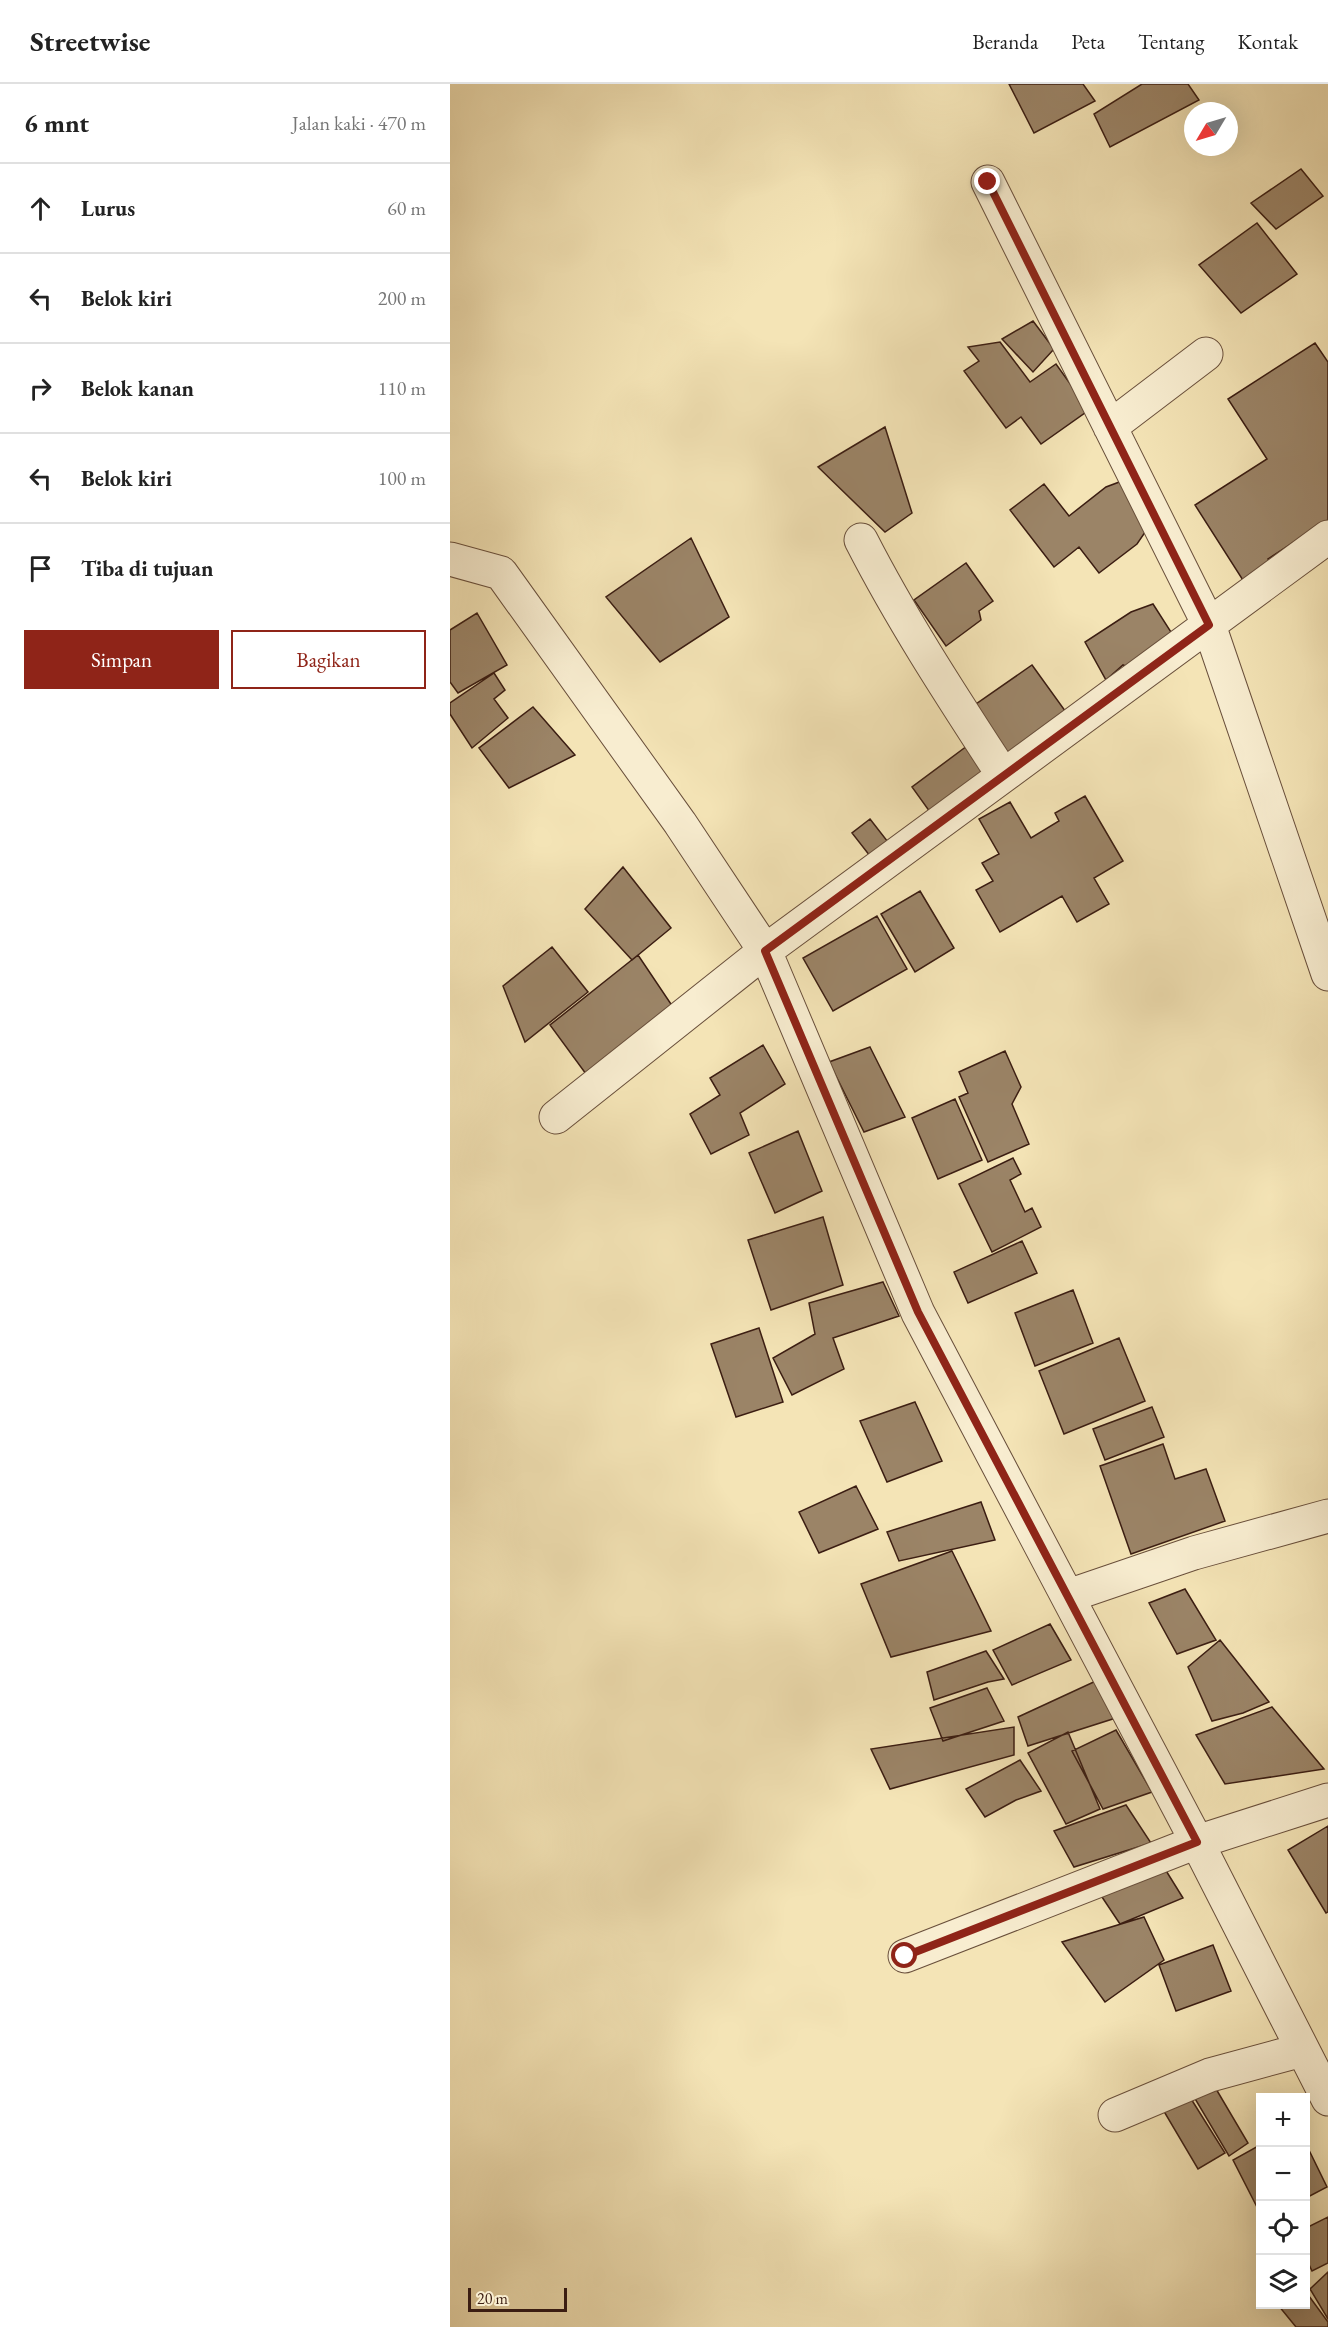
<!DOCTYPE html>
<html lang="id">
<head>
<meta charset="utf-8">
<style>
	body { margin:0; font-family:"EB Garamond",serif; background:#f6f6f6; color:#222 }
	.controls { position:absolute; right:18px; bottom:18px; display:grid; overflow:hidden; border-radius:0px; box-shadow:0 6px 24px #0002 }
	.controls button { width:54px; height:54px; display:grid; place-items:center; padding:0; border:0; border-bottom:2px solid #e0e0e0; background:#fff; color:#222; font:30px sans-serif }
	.compass { position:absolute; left:734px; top:18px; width:54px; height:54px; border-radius:50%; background:#fff; box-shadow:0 6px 24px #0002; rotate:232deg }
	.scale { position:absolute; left:18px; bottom:15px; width:99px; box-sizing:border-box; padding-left:6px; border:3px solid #3b1d12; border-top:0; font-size:16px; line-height:21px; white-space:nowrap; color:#3b1d12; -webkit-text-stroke:4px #f8edd0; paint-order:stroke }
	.stop { position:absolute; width:18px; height:18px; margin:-14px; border:4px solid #8f2418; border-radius:50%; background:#fff }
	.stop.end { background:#8f2418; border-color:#fff; box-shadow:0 2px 6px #0008 }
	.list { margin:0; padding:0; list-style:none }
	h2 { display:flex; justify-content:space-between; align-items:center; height:78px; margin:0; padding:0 24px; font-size:26px }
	h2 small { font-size:20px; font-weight:400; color:#767676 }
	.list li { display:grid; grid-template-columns:39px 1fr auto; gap:18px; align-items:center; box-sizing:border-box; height:90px; padding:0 24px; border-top:2px solid #e0e0e0 }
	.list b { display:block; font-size:22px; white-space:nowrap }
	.list em { font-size:20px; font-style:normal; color:#767676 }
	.actions { display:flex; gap:12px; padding:18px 24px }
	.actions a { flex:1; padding:14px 0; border:2px solid #8f2418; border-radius:0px; text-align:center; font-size:21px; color:#8f2418 }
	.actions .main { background:#8f2418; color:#fff }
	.icon { flex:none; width:33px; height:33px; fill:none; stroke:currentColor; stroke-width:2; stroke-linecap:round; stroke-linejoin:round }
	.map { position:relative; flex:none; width:878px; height:2243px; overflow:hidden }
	header { display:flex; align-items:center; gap:36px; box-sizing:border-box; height:84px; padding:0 30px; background:#fff; border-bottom:2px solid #e0e0e0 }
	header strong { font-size:28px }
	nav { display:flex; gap:33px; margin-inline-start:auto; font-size:21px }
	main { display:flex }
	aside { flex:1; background:#fff }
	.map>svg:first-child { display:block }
</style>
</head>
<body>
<header>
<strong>Streetwise</strong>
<nav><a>Beranda</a><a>Peta</a><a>Tentang</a><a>Kontak</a></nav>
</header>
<main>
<aside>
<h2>6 mnt<small>Jalan kaki · 470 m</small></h2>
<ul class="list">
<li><svg class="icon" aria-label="ahead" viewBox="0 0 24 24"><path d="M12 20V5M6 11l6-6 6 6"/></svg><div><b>Lurus</b></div><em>60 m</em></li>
<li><svg class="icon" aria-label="left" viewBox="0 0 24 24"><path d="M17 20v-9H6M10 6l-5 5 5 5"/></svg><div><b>Belok kiri</b></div><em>200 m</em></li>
<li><svg class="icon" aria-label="right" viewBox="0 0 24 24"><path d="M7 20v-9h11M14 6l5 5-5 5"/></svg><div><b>Belok kanan</b></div><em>110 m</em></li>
<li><svg class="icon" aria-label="left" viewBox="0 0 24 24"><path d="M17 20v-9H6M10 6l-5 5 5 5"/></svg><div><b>Belok kiri</b></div><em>100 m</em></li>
<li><svg class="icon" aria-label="arrive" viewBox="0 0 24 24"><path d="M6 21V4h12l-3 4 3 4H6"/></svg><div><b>Tiba di tujuan</b></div></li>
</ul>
<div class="actions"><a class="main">Simpan</a><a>Bagikan</a></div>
</aside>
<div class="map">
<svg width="878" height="2243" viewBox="0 0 878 2243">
	<rect width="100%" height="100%" fill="#f4e4b6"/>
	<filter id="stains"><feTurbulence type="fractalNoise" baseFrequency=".00333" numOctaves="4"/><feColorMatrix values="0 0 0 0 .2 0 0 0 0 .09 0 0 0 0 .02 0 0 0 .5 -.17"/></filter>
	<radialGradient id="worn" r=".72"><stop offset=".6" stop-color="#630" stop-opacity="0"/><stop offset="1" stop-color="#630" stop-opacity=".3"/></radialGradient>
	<path fill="#9b8467" stroke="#3b1d12" stroke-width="1.5" d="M559 0H633L645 17 584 49Z
		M692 0H738L749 16 660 63 644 30Z
		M851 85 873 112 826 145 801 119Z
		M807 139 847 190 791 229 749 181Z
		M583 237 604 265 583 288 552 255Z
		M550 258 580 298 606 280 639 326 591 360 571 333 556 344 514 287 529 277 518 263Z
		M865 259 878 278V436L818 475 823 483 796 501 745 421 817 375 778 315Z
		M435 343 462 429 435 448 368 383Z
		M672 397 700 441 687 460 649 489 629 463 604 483 560 426 594 400 619 432 656 403Z
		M241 454 279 533 210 578 156 513Z
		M516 479 543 517 529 527 531 536 496 562 464 516Z
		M703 520 721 548 680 584 673 581 656 596 635 558 681 528Z
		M27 529 57 581 8 609 0 598V546Z
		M582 581 621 635 555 682 516 627Z
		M44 589 55 606 44 615 58 634 22 664 0 630V619Z
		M83 623 125 671 59 704 29 664Z
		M521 659 545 690 485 735 462 703Z
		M635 712 673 777 644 794 659 820 627 838 612 812 550 848 526 806 543 797 532 779 549 770 529 735 560 718 581 754 609 737 605 729Z
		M420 735 438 758 420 772 402 749Z
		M173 783 221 844 182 876 135 825Z
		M470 807 504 864 465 888 431 830Z
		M427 832 457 885 383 927 353 874Z
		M102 863 138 908 75 958 53 902Z
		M188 871 225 926 136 990 100 941Z
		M313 961 335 1000 290 1029 299 1051 261 1070 240 1030 270 1011 260 994Z
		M420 963 455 1033 414 1048 379 978Z
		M555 967 571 1003 562 1020 579 1060 538 1078 509 1013 518 1009 509 988Z
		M505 1015 532 1076 488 1095 462 1034Z
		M348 1047 372 1107 325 1129 299 1069Z
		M563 1074 571 1090 560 1096 575 1128 582 1124 591 1143 542 1168 509 1100Z
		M373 1133 393 1201 321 1226 298 1156Z
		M572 1157 587 1189 518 1219 504 1188Z
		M433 1198 449 1232 383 1254 394 1285 342 1311 323 1274 365 1250 359 1219Z
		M623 1206 643 1259 585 1282 565 1229Z
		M309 1244 333 1318 286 1333 261 1260Z
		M669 1254 695 1317 614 1350 589 1287Z
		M465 1318 492 1377 437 1398 410 1337Z
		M702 1323 714 1353 655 1376 643 1345Z
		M713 1360 725 1395 756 1385 775 1437 681 1470 650 1382Z
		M406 1402 428 1445 369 1469 349 1428Z
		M531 1418 545 1456 449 1477 437 1448Z
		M502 1467 541 1547 441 1573 411 1500Z
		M735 1505 766 1556 727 1570 699 1519Z
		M600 1540 621 1576 562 1601 543 1566Z
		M770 1556 819 1618 793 1629 762 1637 738 1583Z
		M536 1567 554 1595 538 1598 484 1616 477 1588Z
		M648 1596 672 1632 578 1662 568 1633Z
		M537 1604 554 1637 493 1657 480 1624Z
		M822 1623 874 1685 775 1700 746 1651Z
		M564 1643V1671L440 1705 421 1665Z
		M666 1646 702 1708 653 1725 622 1667Z
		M618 1648 650 1725 616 1740 578 1669Z
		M570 1676 591 1707 566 1716 535 1733 516 1705Z
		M676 1721 701 1759 624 1783 604 1747Z
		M878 1742V1828L876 1829 838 1766Z
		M710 1777 733 1814 670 1840 648 1807Z
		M694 1833 714 1876 655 1918 612 1858Z
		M763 1861 781 1907 726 1927 709 1881Z
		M759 1993 798 2059 779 2072 741 2008Z
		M733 2002 775 2069 748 2085 709 2019Z
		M856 2060 877 2103 856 2114Z
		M810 2061V2129L783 2076Z
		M878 2133V2179L862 2187 856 2174V2144Z
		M878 2188V2235L860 2205Z
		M856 2208 878 2238V2243H846L828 2221 856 2220Z"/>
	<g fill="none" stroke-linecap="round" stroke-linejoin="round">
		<g stroke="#694f3b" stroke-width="35">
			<path id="street" d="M538 98 759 541 878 890
				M660 343 756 270
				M411 456C453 538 503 614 553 691
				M0 475 51 489 230 739 315 867 468 1229 747 1758 878 2015
				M106 1033 315 867 878 453
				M618 1512 744 1469 878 1432
				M455 1872 747 1758 878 1716
				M665 2031 760 1991 852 1966"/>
		</g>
		<use href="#street" stroke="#f8edd0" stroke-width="33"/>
	</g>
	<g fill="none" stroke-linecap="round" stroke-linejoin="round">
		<path stroke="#8f2418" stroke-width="8" d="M455 1872 747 1758 468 1228 315 867 759 541 538 98"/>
	</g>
	<rect width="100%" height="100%" filter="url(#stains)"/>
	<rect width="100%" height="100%" fill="url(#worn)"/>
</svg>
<div class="controls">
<button>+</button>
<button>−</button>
<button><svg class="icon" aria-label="locate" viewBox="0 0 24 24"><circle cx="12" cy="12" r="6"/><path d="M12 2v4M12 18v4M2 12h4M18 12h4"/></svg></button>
<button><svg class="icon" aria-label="layers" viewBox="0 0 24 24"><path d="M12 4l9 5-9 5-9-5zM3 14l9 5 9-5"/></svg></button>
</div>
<svg class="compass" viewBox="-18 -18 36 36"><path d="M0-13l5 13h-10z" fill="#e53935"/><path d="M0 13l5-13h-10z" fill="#767676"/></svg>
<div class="scale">20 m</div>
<div class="stop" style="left:455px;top:1872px"></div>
<div class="stop end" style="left:538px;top:98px"></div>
</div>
</main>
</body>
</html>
